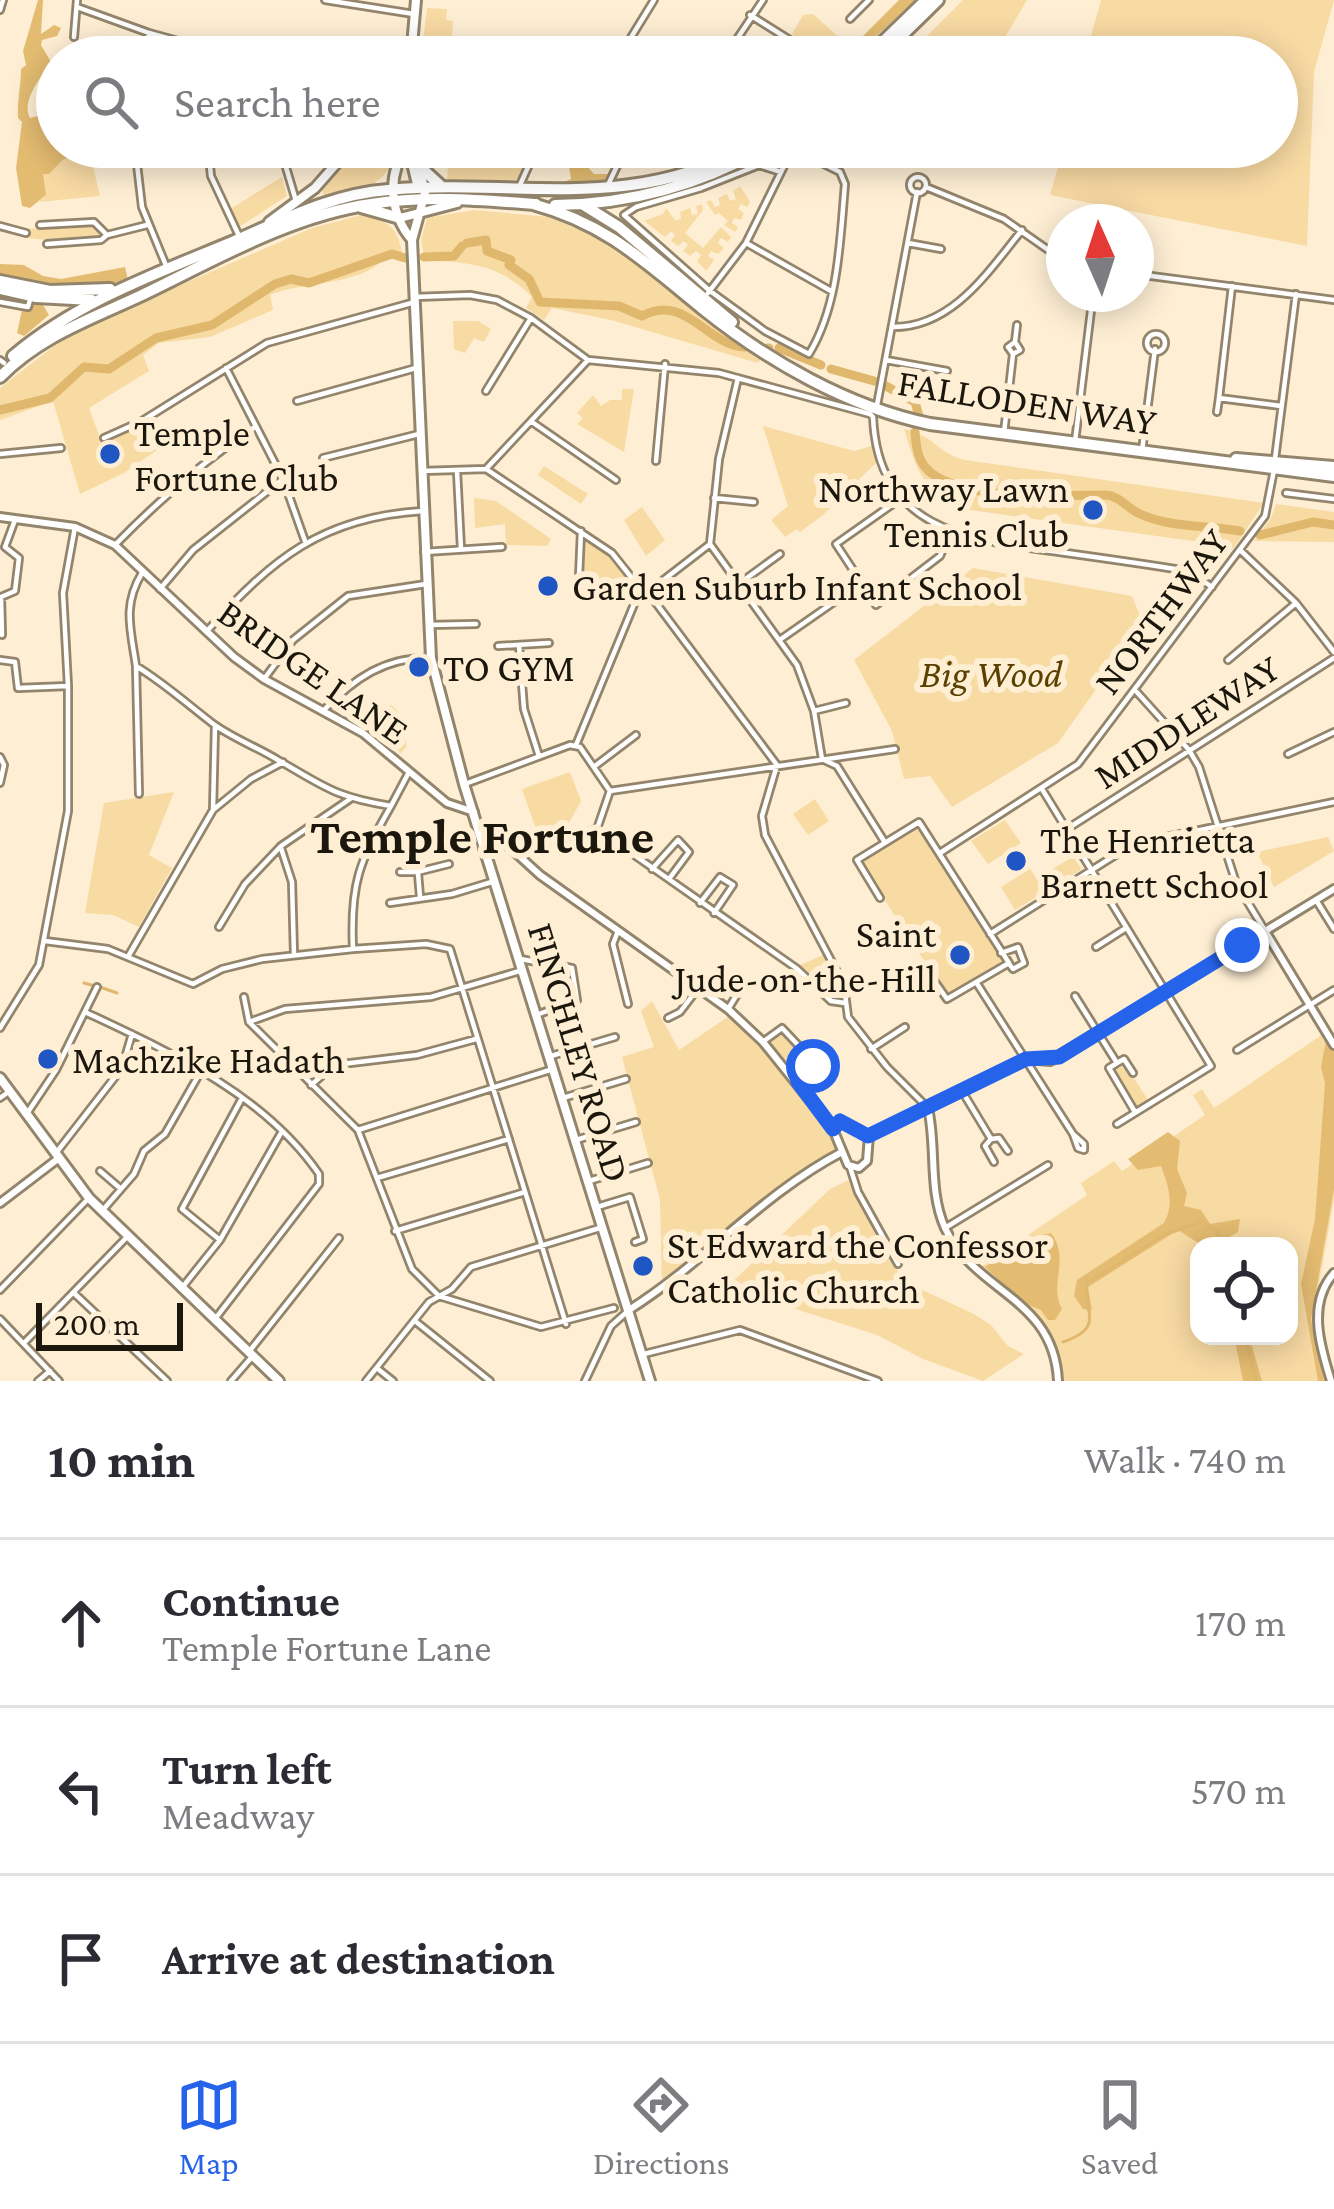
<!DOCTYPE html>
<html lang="en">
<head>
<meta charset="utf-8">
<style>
	body { margin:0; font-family:"Crimson Pro",serif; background:#f7f7f7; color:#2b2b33 }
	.controls { position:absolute; right:36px; bottom:36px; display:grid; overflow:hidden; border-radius:24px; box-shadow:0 6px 30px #0003 }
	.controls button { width:108px; height:108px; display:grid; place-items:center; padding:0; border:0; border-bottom:3px solid #e1e1e2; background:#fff; color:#2b2b33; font:60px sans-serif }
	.compass { position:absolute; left:1046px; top:204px; width:108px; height:108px; border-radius:50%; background:#fff; box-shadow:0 6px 30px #0003; rotate:357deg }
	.scale { position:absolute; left:36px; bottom:30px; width:147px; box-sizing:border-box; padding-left:12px; border:6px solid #1c170d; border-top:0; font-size:33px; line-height:42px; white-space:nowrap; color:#1c170d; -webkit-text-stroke:9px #feefd4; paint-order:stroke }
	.stop { position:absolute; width:36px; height:36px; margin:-27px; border:9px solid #2563eb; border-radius:50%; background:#fff }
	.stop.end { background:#2563eb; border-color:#fff; box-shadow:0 3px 12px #0008 }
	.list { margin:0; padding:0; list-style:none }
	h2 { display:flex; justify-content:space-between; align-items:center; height:156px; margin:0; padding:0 48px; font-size:51px }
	h2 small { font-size:39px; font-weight:400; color:#7c7c81 }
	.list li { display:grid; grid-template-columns:78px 1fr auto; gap:36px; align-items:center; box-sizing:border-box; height:168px; padding:0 48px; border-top:3px solid #e1e1e2 }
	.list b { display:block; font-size:45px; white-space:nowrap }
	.list p { margin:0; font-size:39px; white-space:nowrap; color:#7c7c81 }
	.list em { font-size:39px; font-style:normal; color:#7c7c81 }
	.icon { flex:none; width:66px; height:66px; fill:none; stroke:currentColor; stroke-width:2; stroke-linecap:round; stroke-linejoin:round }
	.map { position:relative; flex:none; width:1334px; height:1381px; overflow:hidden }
	.search { position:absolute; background:#fff; box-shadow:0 6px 30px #0003; left:36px; right:36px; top:36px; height:132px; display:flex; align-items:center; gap:30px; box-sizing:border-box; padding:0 42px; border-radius:66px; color:#7c7c81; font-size:45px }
	.sheet { height:660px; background:#fff }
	nav { display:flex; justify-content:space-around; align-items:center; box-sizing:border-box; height:168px; border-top:3px solid #e1e1e2; background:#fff; font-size:33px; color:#7c7c81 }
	nav a { display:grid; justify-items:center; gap:6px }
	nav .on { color:#2563eb }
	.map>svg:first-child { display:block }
</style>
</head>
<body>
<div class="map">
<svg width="1334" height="1381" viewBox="0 0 1334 1381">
	<rect width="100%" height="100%" fill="#feefd4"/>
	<path fill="#f8daa3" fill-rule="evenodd" d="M963 0H1027L998 49 1005 57H916L912 51Z
		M1101 0H1334L1314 72 1307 246 1050 195 1064 147H1277V57H1085Z
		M427 8 447 9 446 20 453 21 451 46 427 44 423 40Z
		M813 14 844 42 855 44C832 69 816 50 792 34L803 15Z
		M74 147H96L91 158 100 196 39 202 46 195 42 174H49L66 158 74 157 77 149Z
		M355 147H397C388 186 361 194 323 195L321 185Z
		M449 148 521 151 528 157 517 179 511 182 447 179Z
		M282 177 287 196 239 227 230 209Z
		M740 186 750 202 747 207 741 204 738 209 744 213 741 220 734 218 732 223 738 227 735 232 724 225 728 221 719 213 715 215 706 202 711 200 715 207 720 205 718 198 727 194 730 201 736 199 733 191Z
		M702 204 703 210 685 233 703 248 721 227 731 237 728 242 721 238 718 243 724 248 718 254 711 251 708 256 714 260 706 271 697 261 701 255 696 251 690 256 683 251 688 245 684 241 678 246 671 241 675 235 671 231 665 237 644 221 663 214 666 208 675 220 681 219 680 212 690 208 692 215 698 214 696 206Z
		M474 210 549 217 618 246 762 358 758 363 611 320 552 308 544 320 526 308 532 297C502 265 466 261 425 261L421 240 427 218Z
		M361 215C395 224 395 225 404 258L382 260C361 285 300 282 270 295L273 310 210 337 159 343 143 355 149 371 89 408 102 443 144 424 157 450 124 473 80 494 53 401 0 420V388L72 332 312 228Z
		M94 225 102 231 99 238 57 241 28 238 27 229Z
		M453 321H478L491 329 484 342 474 338 465 353 454 349Z
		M622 389H634L624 452 577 424 583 418 577 413 593 395 601 406 610 400H622Z
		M763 426 854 451 872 446 878 461 823 515 800 532 797 529 785 537 771 520 788 506Z
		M904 429C935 435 936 453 965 460L1264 503 1233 549 1217 537 1200 542 970 510C925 498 916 469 904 429Z
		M544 466 588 494 581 504 538 475Z
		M474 498 496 501 551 539 547 546 506 545 505 524 475 528Z
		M1276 504 1334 512V542L1254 541 1271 518Z
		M642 507 665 540 646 556 624 520Z
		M582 536 609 555 638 593 635 599 580 576Z
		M973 568 1132 596 1143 623 1058 743 952 807 930 776 904 779 892 731 854 660Z
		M391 705 398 711 407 746 401 753 373 730Z
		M570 772 581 801 569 823 573 834 543 849 522 789Z
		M174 792 149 855 172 868 139 927 113 915 85 913 104 803Z
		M815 799 829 821 808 835 793 814Z
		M1005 820 1021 843 988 864 971 841Z
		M914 826 939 854 1003 961 946 995 860 862Z
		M1328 837 1334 851 1274 887 1257 852Z
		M1073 857 1082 869 1015 910 1001 887 1030 869 1037 878Z
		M823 955 841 990 833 996 800 965Z
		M652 1001 679 1050 729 1016C773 1050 821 1100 842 1152L796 1179 662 1289 660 1200 622 1057 654 1047 641 1011Z
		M779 1030H784L812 1061 800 1077 768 1040Z
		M1326 1032 1334 1045V1199L1312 1324 1325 1381H1058C1055 1329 1015 1299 978 1269L1087 1195 1081 1183 1114 1161 1122 1171 1205 1115 1193 1095 1202 1089 1214 1108ZM1199 1246H1289V1336H1199Z
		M1125 1065 1149 1101 1135 1109 1113 1071Z
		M849 1180 903 1281 974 1314 991 1325 1008 1346 1024 1354 983 1381 923 1359 877 1335 727 1287 830 1189Z"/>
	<path fill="#e4bc71" d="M38 0H43L41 34 54 25 61 28 57 36 42 40 41 45 51 62C40 78 21 102 30 118L57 111V147H74L77 154 63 160 49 174H43L46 195 30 208 22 206 16 168 22 122 18 118C17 100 21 86 21 69L26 65 23 51Z
		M899 0H915L854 57H842Z
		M579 147H588L591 161H582L594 174H609L604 185H556L571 179 568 160 576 156Z
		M0 264 24 265 43 276 61 279 125 267 128 280C85 292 43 285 0 277Z
		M33 303 43 305 49 315 24 336 17 333 22 310Z
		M1326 1040 1334 1052V1189L1311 1320 1324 1381H1318L1301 1284 1315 1219 1325 1083 1321 1067Z
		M1168 1132 1180 1141 1177 1169 1187 1193 1184 1206 1201 1210 1210 1224 1240 1219 1238 1232 1226 1239 1231 1246H1203L1178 1230 1088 1287 1092 1311 1083 1309 1074 1296 1077 1280 1164 1223C1175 1204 1168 1185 1161 1166L1138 1170 1128 1159Z
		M1051 1233C1071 1259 1048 1284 1062 1309L1055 1320H1048L1041 1310 1024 1303 985 1267 1025 1240Z
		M1234 1336H1249L1262 1381H1243Z"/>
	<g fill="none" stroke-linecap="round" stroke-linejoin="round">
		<path stroke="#e0b86d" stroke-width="3" d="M84 983 95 986
			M100 987 117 993
			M1207 1224 1217 1231 1222 1246
			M1244 1336 1257 1381
			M1063 1342C1106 1327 1083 1313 1087 1283L1164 1235 1203 1221"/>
		<path stroke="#e0b86d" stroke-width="9" d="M467 243 486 240 487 251 511 260 509 265 529 279 540 302 619 306 642 316C685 292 707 346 745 347
			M424 257 454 256 462 246
			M768 348H769
			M779 348 821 365
			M831 369 874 381
			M884 385 915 402 919 416
			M0 410 50 398 84 367 109 369 156 338 212 325 275 284 291 279 309 283 392 254 405 258
			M915 432C916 443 917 458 925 467 955 503 1065 495 1106 495 1120 496 1127 508 1138 513 1168 528 1208 525 1240 531
			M1260 535 1313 522 1334 525"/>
		<g stroke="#93856c" stroke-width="10">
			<path id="street" d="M325 0 414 14
				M77 7 149 33 236 57
				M0 10 3 0
				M750 15 817 57
				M850 19 869 0
				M74 37 77 0
				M412 48 608 57
				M144 57 149 33
				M619 57 654 0
				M725 57 763 0
				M135 147 142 207 167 268
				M208 147 211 176 240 238
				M280 147 296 201
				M781 172 759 165 701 188 636 207 624 215 710 291 765 331 809 354C839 305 840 240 845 184L840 172 790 147
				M910 185a8 8 0 1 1 16 0a8 8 0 1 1-16 0Z
				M520 185 537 147
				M608 185 626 147
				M926 187 1004 219 1064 261
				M40 225 94 222 106 234
				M0 226 26 233
				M908 243 941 249
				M47 244 101 240 107 235 147 225
				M748 244 831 291
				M1136 274 1334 300
				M1232 286 1219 398 1281 406
				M708 293 746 243 792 150
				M415 297 470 295 497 300 531 318 588 360 719 373 870 414 873 417C878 531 969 540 1059 552 1102 558 1145 564 1188 571L1212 587
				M0 302 28 307 31 296
				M892 327C952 328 988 272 1022 230
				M1147 343a9 9 0 1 1 18 0a9 9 0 1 1-18 0Z
				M1015 342 1020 350 1013 354 1008 347 1015 342 1017 325
				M0 360 4 363
				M886 360 947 371
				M226 368 283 479 305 541
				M738 378 719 459 710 544 797 665 814 711 822 759 837 766 884 841
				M486 391 531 318
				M297 401 416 368
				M877 405 917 192
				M1217 412 1219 398
				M532 422 616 480
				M1004 433 1013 354
				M104 438 142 421 267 343 415 302
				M1075 442 1093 294
				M1142 451 1155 349
				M0 454 61 448
				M323 458 419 434
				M1275 459 1296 294
				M656 461 665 364
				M486 469 588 360
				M422 471 486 469 612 553 639 587 650 595 777 765 762 816 765 835 844 985 848 1017 887 1067 928 1108
				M457 471 461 549
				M1286 493 1334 499
				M714 498 754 502
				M900 499 836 544 876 605 940 556 950 533
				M581 531 579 577 635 602
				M115 545C159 500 202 462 255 427
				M1240 550 1296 603 1334 652
				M424 552 502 547
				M142 573C122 606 131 630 136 666 164 683 186 703 212 723 232 738 257 747 278 760 325 787 335 797 391 806L409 772
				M740 583 780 554
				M160 589 193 550 283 479
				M429 625 476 624
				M207 631C272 559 322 517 423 511
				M2 635 1 597 15 591 19 558 5 547 15 520
				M781 639 860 584
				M519 645 524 709 539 756
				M498 646 549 643
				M0 660 15 662 18 688 68 686
				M1228 660 1296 603
				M136 666 139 794
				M264 679 293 640 348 596 426 584
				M1135 690 1189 750 1199 767 1236 883 1264 929
				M323 711C353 679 386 656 431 658
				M814 711 846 703
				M576 745 635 602 710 544
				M1288 754 1334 732
				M0 757 4 765 0 783
				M595 766 636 735
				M465 784 570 745 580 747 610 791 597 829 796 968 831 1001 845 1003
				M1042 789 1211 1066 1117 1124
				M610 791 895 749
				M213 810 215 726
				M1067 829 1334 658
				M567 838 597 829
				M281 848 292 882 294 955
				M940 853 1078 764 1265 516 1274 470
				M652 869 678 840 689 852 669 879
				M400 872H417L449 864
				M418 873 420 897
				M880 898 857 860 919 822 1009 963 947 999 935 982
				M1316 900 1334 929
				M390 903 452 894 495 881
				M700 903 720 877 733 885 714 913
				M219 927 245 884 281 846 350 799
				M618 931 613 944 628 1004
				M990 934 1133 844 1334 802
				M45 941 108 949 193 984 222 969 262 959 353 949C350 884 359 862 391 806
				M1096 947 1126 928
				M353 949 426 944 450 949 566 1324
				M1001 953 1018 947 1024 963 1013 969 1010 965
				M129 955 213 810 251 779 283 762
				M520 959 572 968 577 1000 539 1014
				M976 982 1073 1134 1084 1144V1150L1078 1148 1073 1134
				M703 989 719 977 733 984 738 993 728 1009
				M1075 996 1117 1063 1109 1068 1135 1112
				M244 997 249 1022 358 1130 412 1269 439 1296 541 1327 614 1308
				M85 1012C170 1052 264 1094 319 1174V1184L215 1319
				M668 1018 680 1012 699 987
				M249 1022 285 1009 431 997 523 970
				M0 1028 39 965 68 811V686L63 593 75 527
				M764 1041 782 1028 814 1062 798 1082
				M871 1049 905 1027
				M1237 1050 1334 990
				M551 1056 615 1037
				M1117 1063 1124 1059 1133 1073
				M311 1085 331 1068 342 1064 417 1055 476 1039
				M962 1091 991 1139 999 1138 1008 1151
				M0 1098 10 1091
				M563 1098 626 1079
				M28 1112 56 1070 97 987
				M358 1130 553 1069
				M991 1139 985 1146 994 1162
				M576 1140 636 1122
				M56 1153 122 1068 132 1034
				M850 1167 858 1192 898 1264
				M100 1171 121 1189
				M377 1178 509 1139
				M589 1181 648 1163
				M597 1207 630 1197 643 1239 635 1242
				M102 1211 134 1174 144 1151 165 1134 201 1071
				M945 1228 1048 1165
				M395 1231 525 1192
				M220 1240 182 1209 241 1100
				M181 1289 220 1240 281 1133
				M0 1290 88 1199
				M75 1294 167 1381
				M0 1319 59 1381
				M415 1321 490 1381
				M24 1343 128 1236
				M248 1353 339 1238
				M644 1354 740 1330 878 1381
				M378 1369 393 1381
				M38 1381 50 1371
				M231 1381 251 1358
				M366 1381 429 1302 452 1289 471 1267 603 1227
				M585 1381 611 1326 629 1310"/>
		</g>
		<g stroke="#93856c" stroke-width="12">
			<path id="secondary" d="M0 517 75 527 115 545 234 657 264 679 363 733 447 803 474 812
				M482 835 494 833 540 875 728 1009 763 1042 833 1129
				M1265 931 1334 1045
				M928 1108C937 1148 928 1190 945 1228 975 1293 1054 1297 1058 1381
				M840 1121 869 1136 867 1161 859 1168 848 1165 833 1129Z
				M869 1136 1026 1059 1050 1061 1059 1057 1334 889
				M0 1203 59 1158
				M629 1310C705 1262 762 1194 842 1152
				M1331 1381C1320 1346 1307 1303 1334 1273"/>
		</g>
		<g stroke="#93856c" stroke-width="14">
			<path id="primary" d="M411 57 416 0
				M407 147C386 175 390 214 412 240
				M420 171 425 193 412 240 431 658 464 784 650 1381
				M400 218 457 203
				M269 222 315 188 351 147
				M0 1078 89 1198 279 1381"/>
		</g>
		<g stroke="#93856c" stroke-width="16">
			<path id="highway" d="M867 57 926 0
				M880 57 938 0
				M412 159 419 188
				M418 165 442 187
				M533 204C607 224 646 263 703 309 768 361 848 407 930 424L1334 476
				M582 204 619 227 732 322
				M555 205C630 204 701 185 766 147
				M361 207 400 218
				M0 281 50 291 110 289
				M0 289 36 297 92 300
				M13 356C77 302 155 274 232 242 283 220 332 194 388 190 518 178 626 214 748 147
				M0 377C40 336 91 319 142 295 215 260 289 216 371 204 426 195 481 200 536 204
				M1236 459 1334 467"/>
		</g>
		<use href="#street" stroke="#fff" stroke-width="4.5"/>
		<use href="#secondary" stroke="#fff" stroke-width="6"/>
		<use href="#primary" stroke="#fff" stroke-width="8"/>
		<use href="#highway" stroke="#fff" stroke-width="10"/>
	</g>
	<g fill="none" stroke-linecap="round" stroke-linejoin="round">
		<path stroke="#2563eb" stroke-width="15" d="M813 1066 798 1082 833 1129 840 1121 868 1136 1026 1059 1059 1057 1242 945"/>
	</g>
	<g fill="#2056c3" stroke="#feefd4" stroke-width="4.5">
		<circle cx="110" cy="454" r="12"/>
		<circle cx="1093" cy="510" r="12"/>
		<circle cx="548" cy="586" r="12"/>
		<circle cx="419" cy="667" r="12"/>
		<circle cx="1016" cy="861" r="12"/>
		<circle cx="960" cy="955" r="12"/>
		<circle cx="48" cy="1059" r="12"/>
		<circle cx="643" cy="1266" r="12"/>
	</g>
	<g text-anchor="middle" stroke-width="12" stroke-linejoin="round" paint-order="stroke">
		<g font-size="39" fill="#1c170d" stroke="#feefd4">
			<text transform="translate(1027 401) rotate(9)" y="14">FALLODEN WAY</text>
			<text transform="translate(1160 611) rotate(-53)" y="14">NORTHWAY</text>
			<text transform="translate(314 671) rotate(35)" y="14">BRIDGE LANE</text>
			<text transform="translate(1186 721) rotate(-33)" y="14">MIDDLEWAY</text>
			<text transform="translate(580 1052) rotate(73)" y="14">FINCHLEY ROAD</text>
		</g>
		<g font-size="39" fill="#1c170d" stroke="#feefd4" text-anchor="start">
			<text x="134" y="446">Temple<tspan x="134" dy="45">Fortune Club</tspan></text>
			<text x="1069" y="502" text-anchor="end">Northway Lawn<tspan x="1069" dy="45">Tennis Club</tspan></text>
			<text x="572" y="600">Garden Suburb Infant School</text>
			<text x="443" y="681">TO GYM</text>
			<text x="1040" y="853">The Henrietta<tspan x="1040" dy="45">Barnett School</tspan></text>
			<text x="936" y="947" text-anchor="end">Saint<tspan x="936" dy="45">Jude-on-the-Hill</tspan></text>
			<text x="72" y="1073">Machzike Hadath</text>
			<text x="667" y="1258">St Edward the Confessor<tspan x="667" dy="45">Catholic Church</tspan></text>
		</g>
		<g font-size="39" font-style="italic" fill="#5b4101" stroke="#feefd4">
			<text x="991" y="687">Big Wood</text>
		</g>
		<g font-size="51" font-weight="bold" fill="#1c170d" stroke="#feefd4">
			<text x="482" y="853">Temple Fortune</text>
		</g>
	</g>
</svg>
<div class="controls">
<button><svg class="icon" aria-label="locate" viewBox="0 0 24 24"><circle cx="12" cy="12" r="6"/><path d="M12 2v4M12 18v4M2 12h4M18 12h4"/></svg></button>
</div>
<svg class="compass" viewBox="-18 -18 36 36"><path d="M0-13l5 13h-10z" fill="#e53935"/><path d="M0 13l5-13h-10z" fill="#7c7c81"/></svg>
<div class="scale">200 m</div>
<div class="stop" style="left:813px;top:1066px"></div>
<div class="stop end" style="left:1242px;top:945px"></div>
<div class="search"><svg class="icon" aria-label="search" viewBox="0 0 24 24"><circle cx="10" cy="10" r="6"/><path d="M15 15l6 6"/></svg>Search here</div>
</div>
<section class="sheet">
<h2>10 min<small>Walk · 740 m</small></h2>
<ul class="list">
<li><svg class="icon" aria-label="ahead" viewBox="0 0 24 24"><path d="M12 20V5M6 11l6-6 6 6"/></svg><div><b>Continue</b><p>Temple Fortune Lane</p></div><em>170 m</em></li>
<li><svg class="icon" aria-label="left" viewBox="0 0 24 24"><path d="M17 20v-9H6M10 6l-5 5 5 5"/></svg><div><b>Turn left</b><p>Meadway</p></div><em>570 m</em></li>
<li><svg class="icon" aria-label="arrive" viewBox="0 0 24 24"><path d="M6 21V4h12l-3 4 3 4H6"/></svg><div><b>Arrive at destination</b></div></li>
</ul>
</section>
<nav>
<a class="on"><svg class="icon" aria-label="map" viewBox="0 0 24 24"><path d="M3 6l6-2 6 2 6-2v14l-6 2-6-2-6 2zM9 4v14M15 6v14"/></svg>Map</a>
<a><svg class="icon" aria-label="directions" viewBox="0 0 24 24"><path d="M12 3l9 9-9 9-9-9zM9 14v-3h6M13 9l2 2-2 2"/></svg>Directions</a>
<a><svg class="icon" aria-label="saved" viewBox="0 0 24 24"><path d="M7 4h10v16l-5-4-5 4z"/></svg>Saved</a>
</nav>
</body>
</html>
